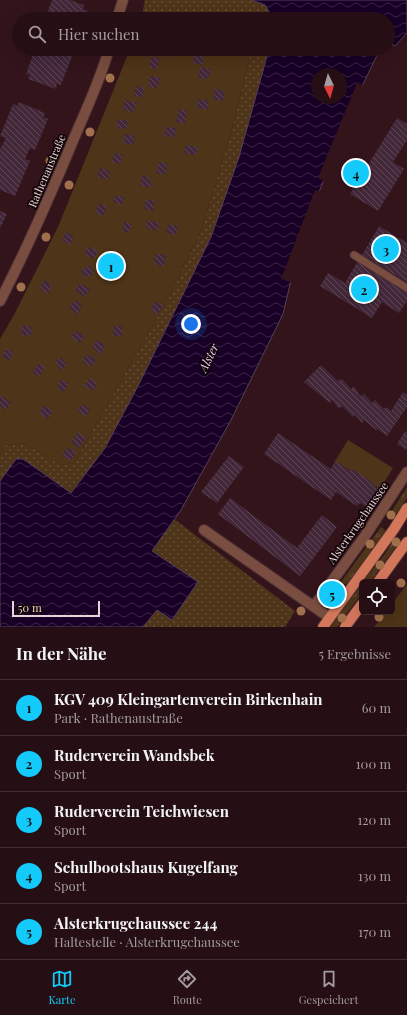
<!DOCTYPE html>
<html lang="de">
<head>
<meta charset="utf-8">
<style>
	body { margin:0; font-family:"Playfair Display",serif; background:#2e181d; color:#f1f3f6 }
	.controls { position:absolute; right:12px; bottom:12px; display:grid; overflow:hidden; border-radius:6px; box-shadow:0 4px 16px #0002 }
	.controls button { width:36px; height:36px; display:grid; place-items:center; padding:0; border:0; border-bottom:1px solid #422f34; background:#260f14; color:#f1f3f6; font:20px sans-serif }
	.compass { position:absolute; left:311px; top:68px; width:36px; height:36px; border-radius:50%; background:#260f14; box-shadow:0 4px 16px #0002; rotate:175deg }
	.scale { position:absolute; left:12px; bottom:10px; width:88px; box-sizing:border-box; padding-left:4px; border:2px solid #e9d3d6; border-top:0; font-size:11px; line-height:14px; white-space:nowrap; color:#e9d3d6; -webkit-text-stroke:3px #120507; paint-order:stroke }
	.you { position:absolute; left:191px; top:324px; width:14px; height:14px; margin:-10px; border:3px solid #fff; border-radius:50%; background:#1a73e8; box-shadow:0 0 0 6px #1a73e833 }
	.badge { display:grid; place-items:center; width:26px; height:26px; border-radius:50%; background:#13cafb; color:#111; font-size:13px; font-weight:700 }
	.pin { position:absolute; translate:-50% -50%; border:2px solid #fff; box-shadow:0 1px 4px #0006 }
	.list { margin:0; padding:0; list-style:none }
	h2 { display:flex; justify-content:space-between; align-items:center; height:52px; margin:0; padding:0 16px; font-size:17px }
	h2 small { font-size:13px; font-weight:400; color:#a49ca0 }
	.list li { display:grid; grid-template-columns:26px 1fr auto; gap:12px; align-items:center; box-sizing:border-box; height:56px; padding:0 16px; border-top:1px solid #422f34 }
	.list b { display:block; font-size:15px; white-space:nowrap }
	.list p { margin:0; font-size:13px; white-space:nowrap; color:#a49ca0 }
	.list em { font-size:13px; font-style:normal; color:#a49ca0 }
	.icon { flex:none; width:22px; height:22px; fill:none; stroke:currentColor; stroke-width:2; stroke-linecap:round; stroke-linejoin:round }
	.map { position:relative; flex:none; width:407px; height:627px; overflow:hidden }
	.search { position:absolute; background:#260f14; box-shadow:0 4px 16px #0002; left:12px; right:12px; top:12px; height:44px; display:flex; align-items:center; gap:10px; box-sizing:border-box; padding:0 14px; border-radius:22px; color:#a49ca0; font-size:15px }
	.sheet { height:332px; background:#260f14 }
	nav { display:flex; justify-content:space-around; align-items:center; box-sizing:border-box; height:56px; border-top:1px solid #422f34; background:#260f14; font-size:11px; color:#a49ca0 }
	nav a { display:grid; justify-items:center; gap:2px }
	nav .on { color:#13cafb }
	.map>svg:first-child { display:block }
</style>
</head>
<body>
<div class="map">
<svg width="407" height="627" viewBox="0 0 407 627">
	<defs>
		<pattern id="grass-tufts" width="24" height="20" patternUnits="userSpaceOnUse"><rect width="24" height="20" fill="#4e3418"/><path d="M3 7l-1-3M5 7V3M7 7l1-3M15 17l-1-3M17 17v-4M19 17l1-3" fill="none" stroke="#685039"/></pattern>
		<pattern id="park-dots" width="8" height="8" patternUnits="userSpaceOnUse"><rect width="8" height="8" fill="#4e3418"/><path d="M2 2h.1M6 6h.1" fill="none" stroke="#685039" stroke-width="1.8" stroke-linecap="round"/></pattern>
		<pattern id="water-waves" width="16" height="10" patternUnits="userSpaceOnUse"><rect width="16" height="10" fill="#180026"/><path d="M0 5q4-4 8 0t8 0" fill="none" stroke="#3a2445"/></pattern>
		<pattern id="building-back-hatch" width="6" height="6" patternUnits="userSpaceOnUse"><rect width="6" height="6" fill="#43283a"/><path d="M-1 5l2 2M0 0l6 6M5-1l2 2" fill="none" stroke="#5e4656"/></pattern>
	</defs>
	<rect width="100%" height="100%" fill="#33141b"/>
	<path fill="url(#grass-tufts)" d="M407 487V498L393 520 388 517Z
		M381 527 386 531 349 582 335 590Z
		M396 536 401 540 370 582H362L385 554Z
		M362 583V593L337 627H329Z"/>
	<path fill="url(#park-dots)" d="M145 0H251L265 5 273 19H167L142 14Z
		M252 49H269L239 157 211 237 139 384 105 448 71 493 23 459H16L0 481V454L6 445 24 443 61 465 74 463 167 300 201 231 232 129Z
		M174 519 295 611 285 627H143L157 609 172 620 198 582 152 551Z"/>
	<path fill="#4e3418" d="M130 49H252L232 129 201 231 167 300 74 463 61 465 24 443 6 445 0 454V339L14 315 58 227Z
		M348 440 393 468 380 489 335 461Z
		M407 584V627H374L386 612H392V604Z"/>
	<path fill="url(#water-waves)" stroke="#573f5b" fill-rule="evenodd" d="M251 0H407V33L395 46 388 42V19H273L265 5Z
		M269 49H380L354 103 301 238 283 314 231 420 181 510 152 551 198 582 172 620 157 610 143 627H0V481L16 459H23L71 493 105 448 139 384 211 237 239 157ZM317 74H341V98H317Z"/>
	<path fill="#33141b" d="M357 83 364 86 355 103 325 182 318 178Z
		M315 190 321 192 303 238 292 283 281 279Z"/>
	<path fill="url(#building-back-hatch)" d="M52 0H70L84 5 83 9 88 11 85 19H45Z
		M35 49H69L68 53 73 54 61 85 57 84 56 89 28 79 30 75 26 74Z
		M151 49H164L163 57 150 55Z
		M195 53 204 55 202 65 193 63Z
		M151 57 159 58 157 69 149 67Z
		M200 67 211 69 210 75H208L207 79 198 78Z
		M150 76 160 78 158 88 148 86Z
		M136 86 144 88 143 97 134 96Z
		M215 88 225 92 223 101 213 99Z
		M198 99 209 101 207 110 197 108Z
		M125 100 137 103 133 112 123 110Z
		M19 102 45 113 43 117 48 119 35 150 30 148 25 159 30 161 15 196 0 190V149L6 138 0 136 13 104 17 106Z
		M179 109 187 111 185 123 176 122Z
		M397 118 407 124V140L393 162 404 169 378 211 350 194Z
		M117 120H127V128L118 129Z
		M166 127 176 128 175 137 164 136Z
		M125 134 135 136 133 145 123 143Z
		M186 145 198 147 196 155 184 153Z
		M114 153 123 155 121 164 112 162Z
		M159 162 168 164 165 175 156 173Z
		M100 168 110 171 108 180 97 177Z
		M142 175 151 178 150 183 152 184 151 188 140 185Z
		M116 195 125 198 122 205 113 201Z
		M146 199 155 201 153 211 144 209Z
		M99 203 107 207 103 216 95 212Z
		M0 211 7 214 0 228Z
		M148 220 159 223 157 231 146 228Z
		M125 222 132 224 128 233 122 231Z
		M168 224 178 227 175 235 166 232Z
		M379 226 407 243V282L362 255Z
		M66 232 74 236 70 245 62 240Z
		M89 246 98 252 93 259 84 254Z
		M156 253 166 256 164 267 155 264V262H153Z
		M358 261 407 292V301L399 313 382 302 372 318 320 286 328 273 345 283Z
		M118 262 122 269 114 274 110 267Z
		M90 265 94 273 85 278 81 270Z
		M44 280 52 285 49 289 51 290 48 294 39 288Z
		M80 283 90 289 85 297 75 291Z
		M75 300 82 305 79 309 80 311 78 314 69 308Z
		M156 301 163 306 158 314 150 309Z
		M21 326H31L32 335 22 336Z
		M114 326H122V336H113Z
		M76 331 84 336 80 343 71 337Z
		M97 340 105 346 101 355 92 347Z
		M7 348 14 353 9 361 2 356Z
		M87 354 96 360 91 367 82 361Z
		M61 357 67 365 61 370 55 362Z
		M39 363 45 368 39 377 32 372Z
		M321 365 338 381 342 379 351 389 354 386 360 396 364 394 372 403 375 400 384 409 387 407 391 411 403 392 407 395V407L387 436 377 429 376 430 364 420 362 423 355 415 353 417 342 406 339 409 332 400 330 403 304 382Z
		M90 378 98 384 92 391 84 385Z
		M61 380 68 383 64 392 57 388Z
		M0 395 11 402 6 410 0 406Z
		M82 404 90 409 86 416 77 411Z
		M44 405 53 411 48 419 39 413Z
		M405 431 407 432V447L406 450 397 444Z
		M78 432 86 438 79 448 71 442Z
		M278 433 331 469 335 461 351 471 353 469 372 482 371 483 380 489 368 508 360 503 357 506 336 492 331 500 264 454Z
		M68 447 76 453 70 461 62 455Z
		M229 456 244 467 217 503 201 492Z
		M230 498 297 548 322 515 337 527 300 576 218 514Z"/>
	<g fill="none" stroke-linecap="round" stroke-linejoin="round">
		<g stroke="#4c2f35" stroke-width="9">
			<path id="service" d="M354 255 407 288"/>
		</g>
		<g stroke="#4c2f35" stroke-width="12">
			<path id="minor" d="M117 19 123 0
				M0 301C27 249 50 196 72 143 85 112 100 81 109 49
				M204 530 330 618
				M314 606 365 536 407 472"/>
		</g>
		<g stroke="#4c2f35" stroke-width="12">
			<path id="primary" d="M378 582 407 542
				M323 627 394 529 407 508
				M345 627 362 604"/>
		</g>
		<use href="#service" stroke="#794d3f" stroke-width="7"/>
		<use href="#minor" stroke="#794d3f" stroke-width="10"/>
		<use href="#primary" stroke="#d3775b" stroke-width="10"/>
	</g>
	<g fill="#a06f4c">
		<circle cx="110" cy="78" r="4.5"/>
		<circle cx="90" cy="132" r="4.5"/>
		<circle cx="50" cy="161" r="4.5"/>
		<circle cx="69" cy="185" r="4.5"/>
		<circle cx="46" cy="237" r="4.5"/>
		<circle cx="21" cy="287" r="4.5"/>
		<circle cx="391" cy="515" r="4.5"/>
		<circle cx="396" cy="542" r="4.5"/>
		<circle cx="370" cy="544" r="4.5"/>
		<circle cx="380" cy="565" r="4.5"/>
		<circle cx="401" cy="583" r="4.5"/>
		<circle cx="301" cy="611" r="4.5"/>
		<circle cx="379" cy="617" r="4.5"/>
		<circle cx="342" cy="618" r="4.5"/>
	</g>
	<g text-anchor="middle" stroke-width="3.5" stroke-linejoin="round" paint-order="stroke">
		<g font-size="11" fill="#e9d3d6" stroke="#120507">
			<text transform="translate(47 171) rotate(-67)" y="4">Rathenaustraße</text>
			<text transform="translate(358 523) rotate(-55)" y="4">Alsterkrugchaussee</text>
		</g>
		<g font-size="12" font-style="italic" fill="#e8cefc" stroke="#120507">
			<text transform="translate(209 358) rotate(-64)" y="4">Alster</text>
		</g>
	</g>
</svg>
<div class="controls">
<button><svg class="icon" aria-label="locate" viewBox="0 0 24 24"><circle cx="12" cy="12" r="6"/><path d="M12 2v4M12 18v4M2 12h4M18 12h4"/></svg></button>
</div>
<svg class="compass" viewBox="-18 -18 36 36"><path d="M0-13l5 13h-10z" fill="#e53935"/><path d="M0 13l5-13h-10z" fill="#a49ca0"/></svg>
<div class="scale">50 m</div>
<div class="you"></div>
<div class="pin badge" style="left:111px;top:266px">1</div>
<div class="pin badge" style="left:364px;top:289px">2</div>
<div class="pin badge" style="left:386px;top:249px">3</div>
<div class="pin badge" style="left:356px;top:173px">4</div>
<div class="pin badge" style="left:332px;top:594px">5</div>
<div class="search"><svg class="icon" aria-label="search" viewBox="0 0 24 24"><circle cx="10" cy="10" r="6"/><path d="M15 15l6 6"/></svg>Hier suchen</div>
</div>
<section class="sheet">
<h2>In der Nähe<small>5 Ergebnisse</small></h2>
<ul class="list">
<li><span class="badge">1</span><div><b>KGV 409 Kleingartenverein Birkenhain</b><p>Park · Rathenaustraße</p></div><em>60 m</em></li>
<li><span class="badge">2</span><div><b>Ruderverein Wandsbek</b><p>Sport</p></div><em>100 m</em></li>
<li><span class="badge">3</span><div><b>Ruderverein Teichwiesen</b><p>Sport</p></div><em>120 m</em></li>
<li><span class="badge">4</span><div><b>Schulbootshaus Kugelfang</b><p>Sport</p></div><em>130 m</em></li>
<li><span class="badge">5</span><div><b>Alsterkrugchaussee 244</b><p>Haltestelle · Alsterkrugchaussee</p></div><em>170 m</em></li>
</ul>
</section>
<nav>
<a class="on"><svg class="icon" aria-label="map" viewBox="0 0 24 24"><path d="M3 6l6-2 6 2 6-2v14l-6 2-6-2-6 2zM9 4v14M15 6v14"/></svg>Karte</a>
<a><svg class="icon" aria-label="directions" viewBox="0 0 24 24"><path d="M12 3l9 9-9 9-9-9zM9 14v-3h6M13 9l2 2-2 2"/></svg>Route</a>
<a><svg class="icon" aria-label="saved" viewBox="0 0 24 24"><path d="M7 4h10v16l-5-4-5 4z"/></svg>Gespeichert</a>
</nav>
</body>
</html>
